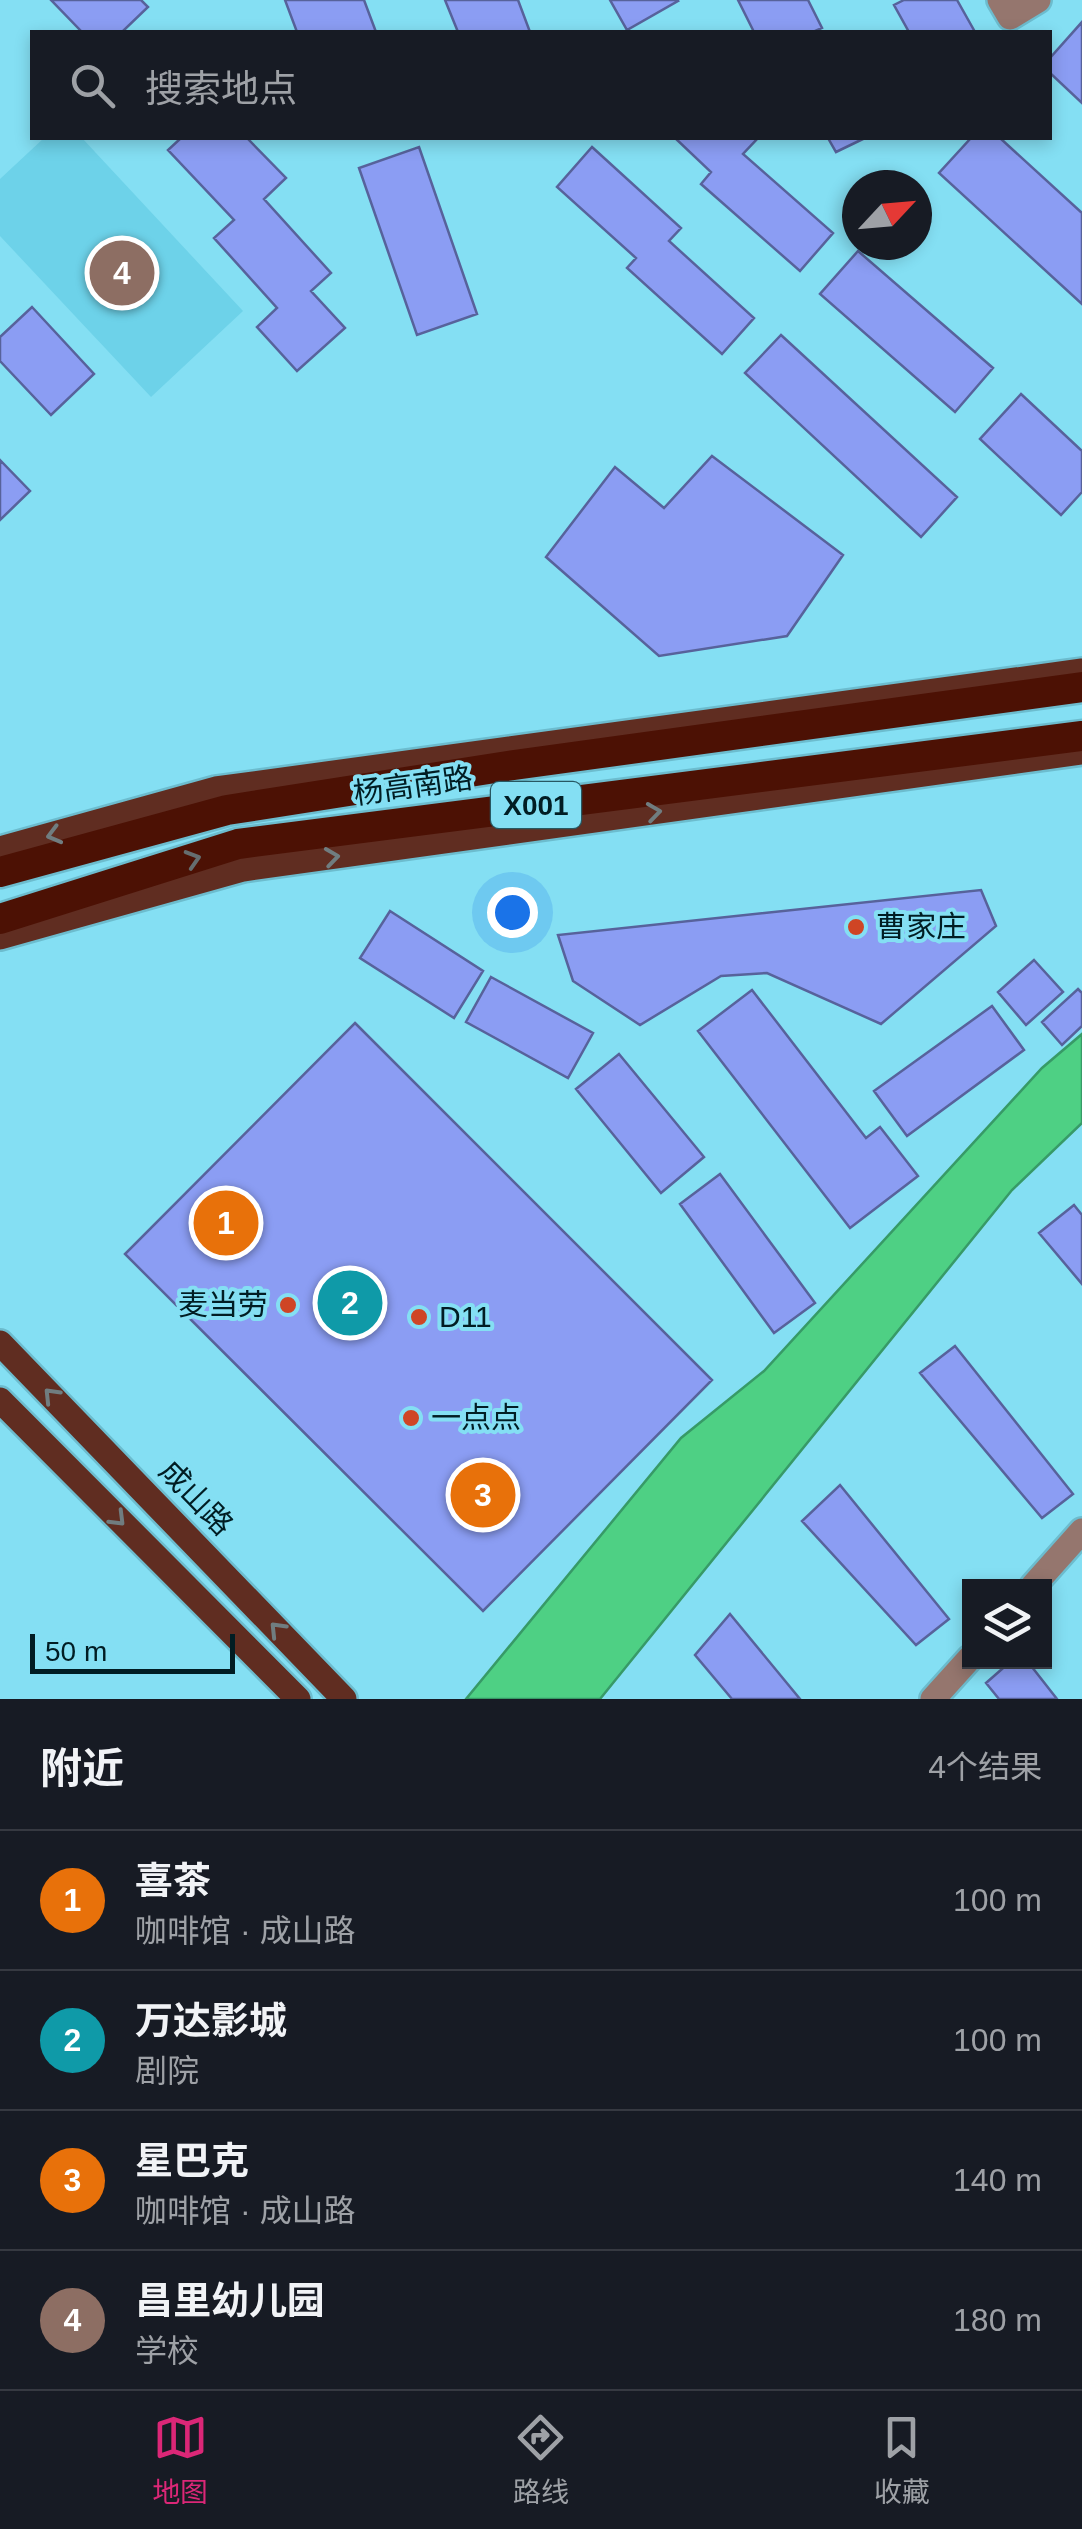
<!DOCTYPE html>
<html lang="zh">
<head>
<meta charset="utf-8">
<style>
	body { margin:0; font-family:Arial,"Noto Sans SC",sans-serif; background:#242831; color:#f1f3f6 }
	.controls { position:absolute; right:30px; bottom:30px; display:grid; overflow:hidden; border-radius:0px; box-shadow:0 5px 15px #0003 }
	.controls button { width:90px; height:90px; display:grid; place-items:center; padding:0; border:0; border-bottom:2px solid #363941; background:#171b24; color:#f1f3f6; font:50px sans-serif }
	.compass { position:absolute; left:842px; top:170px; width:90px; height:90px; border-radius:50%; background:#171b24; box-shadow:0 5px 15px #0003; rotate:64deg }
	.scale { position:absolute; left:30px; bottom:25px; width:205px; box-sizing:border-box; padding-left:10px; border:5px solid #011d23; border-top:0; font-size:28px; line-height:35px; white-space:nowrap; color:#011d23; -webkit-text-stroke:8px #84dff3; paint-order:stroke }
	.you { position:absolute; left:512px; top:912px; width:35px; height:35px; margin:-25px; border:8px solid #fff; border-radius:50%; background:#1a73e8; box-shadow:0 0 0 15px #1a73e833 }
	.badge { display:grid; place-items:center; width:65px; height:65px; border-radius:50%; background:#db2777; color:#fff; font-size:32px; font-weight:700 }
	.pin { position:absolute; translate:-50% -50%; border:5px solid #fff; box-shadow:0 2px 10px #0006 }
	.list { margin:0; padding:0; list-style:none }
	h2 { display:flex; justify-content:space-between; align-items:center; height:130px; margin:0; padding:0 40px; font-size:42px }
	h2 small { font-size:32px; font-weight:400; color:#9ea1a6 }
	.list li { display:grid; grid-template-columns:65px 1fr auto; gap:30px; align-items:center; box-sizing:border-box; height:140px; padding:0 40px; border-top:2px solid #363941 }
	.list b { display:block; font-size:38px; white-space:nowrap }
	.list p { margin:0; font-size:32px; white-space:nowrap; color:#9ea1a6 }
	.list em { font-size:32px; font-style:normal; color:#9ea1a6 }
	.icon { flex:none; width:55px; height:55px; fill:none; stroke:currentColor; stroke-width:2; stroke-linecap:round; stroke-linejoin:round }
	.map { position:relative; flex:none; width:1082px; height:1699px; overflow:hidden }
	.search { position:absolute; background:#171b24; box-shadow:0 5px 15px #0003; left:30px; right:30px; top:30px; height:110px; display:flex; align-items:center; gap:25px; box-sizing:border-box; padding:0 35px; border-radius:0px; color:#9ea1a6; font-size:38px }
	.sheet { height:690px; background:#171b24 }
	nav { display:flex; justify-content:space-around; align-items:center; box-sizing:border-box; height:140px; border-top:2px solid #363941; background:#171b24; font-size:28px; color:#9ea1a6 }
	nav a { display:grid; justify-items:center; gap:5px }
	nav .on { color:#db2777 }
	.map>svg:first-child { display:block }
</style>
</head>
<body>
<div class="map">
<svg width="1082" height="1699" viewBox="0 0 1082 1699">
	<rect width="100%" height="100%" fill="#84dff3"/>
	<path fill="#6dd2e9" d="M44 138H82L243 311 151 397 0 236V179Z"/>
	<path fill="#4ed084" stroke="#379a67" stroke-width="2.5" d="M1082 1034V1123L1012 1190 600 1699H466L681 1438 764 1371 1042 1068Z"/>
	<path fill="#8b9df3" stroke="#57629b" stroke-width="2.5" d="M51 0H141L148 7 122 32H82Z
		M285 0H364L376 32H297Z
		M445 0H518L530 32H458Z
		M610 0H677L678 1 627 30Z
		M738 0H808L822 28 813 32H754Z
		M904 0H957L975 32H909L894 5Z
		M1082 22V103L1050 73V58Z
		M181 138H247L286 178 264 199 331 273 311 291 345 328 297 371 257 327 277 308 214 238 234 220 168 150Z
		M675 138H755L757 139 743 154 833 233 800 271 701 184 711 172Z
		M828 138H865L836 152Z
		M971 138H1000L1082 213V304L939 173Z
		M419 147 477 314 417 335 359 168Z
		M592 147 681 228 669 241 754 318 722 354 627 268 636 258 557 187Z
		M858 251 993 368 955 412 820 294Z
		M32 307 94 374 51 415 0 361V337Z
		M781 335 957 497 921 537 745 373Z
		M1021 394 1082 451V492L1061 515 980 439Z
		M712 456 843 555 787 636 659 656 546 557 615 467 664 508Z
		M0 460 30 491 0 520Z
		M981 890 996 926 881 1024 767 973 721 976 640 1025 573 981 558 935Z
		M390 911 483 971 454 1018 360 958Z
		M1034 960 1063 992 1026 1025 998 992Z
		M491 977 593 1033 568 1078 466 1022Z
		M1078 989 1082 993V1026L1062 1045 1042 1022Z
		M752 990 866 1138 880 1127 918 1176 850 1228 698 1031Z
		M992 1006 1024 1050 907 1136 874 1091Z
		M355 1023 712 1380 483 1611 125 1254Z
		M619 1054 704 1157 661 1193 576 1089Z
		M720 1174 815 1303 774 1333 680 1204Z
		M1074 1205 1082 1215V1284L1039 1233Z
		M955 1346 1073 1494 1042 1518 920 1373Z
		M840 1485 949 1619 916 1645 802 1521Z
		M730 1614 800 1699H732L695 1655Z
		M1010 1662H1028L1057 1699H999L986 1683Z"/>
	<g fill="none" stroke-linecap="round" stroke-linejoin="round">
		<g stroke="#6cbcce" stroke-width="30">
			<path id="minor" d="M1000 0 1010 17 1038 0
				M1033 1586 1082 1531
				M933 1699 970 1658"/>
		</g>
		<g stroke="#6cbcce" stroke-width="30">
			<path id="major" d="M0 849 216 789 1082 671
				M0 937 243 869 1082 752
				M0 1343 344 1699
				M0 1400 298 1699"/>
		</g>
		<g stroke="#6cbcce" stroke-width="35">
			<path id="highway" d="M0 872 227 810 514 765 1082 687
				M0 919 238 844 1082 736"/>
		</g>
		<use href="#minor" stroke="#95766e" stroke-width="25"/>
		<use href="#major" stroke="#602d21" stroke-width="25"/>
		<use href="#highway" stroke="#4c1104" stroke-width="30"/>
	</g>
	<defs><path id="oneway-chevron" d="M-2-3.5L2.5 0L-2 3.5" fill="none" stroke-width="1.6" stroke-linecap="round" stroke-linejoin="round" transform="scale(2.5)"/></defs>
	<g stroke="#707d80">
		<use href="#oneway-chevron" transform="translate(654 812) rotate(-8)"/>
		<use href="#oneway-chevron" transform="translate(54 835) rotate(165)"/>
		<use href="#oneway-chevron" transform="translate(332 857) rotate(-8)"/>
		<use href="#oneway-chevron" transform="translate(51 1395) rotate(-134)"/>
		<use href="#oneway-chevron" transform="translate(118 1519) rotate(45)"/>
		<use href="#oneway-chevron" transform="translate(277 1629) rotate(-134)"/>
	</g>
	<use stroke="#656e70" href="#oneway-chevron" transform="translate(193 859) rotate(-17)"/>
	<g fill="#cf4525" stroke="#84dff3" stroke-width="4">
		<circle cx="856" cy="927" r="10"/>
		<circle cx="288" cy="1305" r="10"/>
		<circle cx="419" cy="1317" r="10"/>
		<circle cx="411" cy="1418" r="10"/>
	</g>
	<g text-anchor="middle" stroke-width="8" stroke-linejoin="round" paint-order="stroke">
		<rect fill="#84dff3" stroke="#285761" stroke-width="2.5" x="491" y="782" width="90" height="46" rx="8"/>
		<g font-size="28" font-weight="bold" fill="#011d23">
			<text x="536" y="815">X001</text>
		</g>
		<g font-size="30" fill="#011d23" stroke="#84dff3">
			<text transform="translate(413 786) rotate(-8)" y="10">杨高南路</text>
			<text transform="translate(196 1498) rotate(46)" y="10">成山路</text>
		</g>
		<g font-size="30" fill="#011d23" stroke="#84dff3" text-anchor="start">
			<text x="876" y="937">曹家庄</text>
			<text x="268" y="1315" text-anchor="end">麦当劳</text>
			<text x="439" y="1327">D11</text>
			<text x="431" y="1428">一点点</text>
		</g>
	</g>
</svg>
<div class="controls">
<button><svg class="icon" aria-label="layers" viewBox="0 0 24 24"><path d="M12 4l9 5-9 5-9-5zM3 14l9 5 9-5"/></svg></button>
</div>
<svg class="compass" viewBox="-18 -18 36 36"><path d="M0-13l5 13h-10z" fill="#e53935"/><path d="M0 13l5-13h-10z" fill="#9ea1a6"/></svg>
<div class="scale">50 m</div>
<div class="you"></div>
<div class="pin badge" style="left:226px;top:1223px;background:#e8710a">1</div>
<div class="pin badge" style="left:350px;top:1303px;background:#0f9aa8">2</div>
<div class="pin badge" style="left:483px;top:1495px;background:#e8710a">3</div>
<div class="pin badge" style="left:122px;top:273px;background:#8d6e63">4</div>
<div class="search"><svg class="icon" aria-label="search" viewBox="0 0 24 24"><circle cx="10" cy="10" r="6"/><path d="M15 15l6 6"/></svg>搜索地点</div>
</div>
<section class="sheet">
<h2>附近<small>4个结果</small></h2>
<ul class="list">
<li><span class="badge" style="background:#e8710a">1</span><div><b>喜茶</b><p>咖啡馆 · 成山路</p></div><em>100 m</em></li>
<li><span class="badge" style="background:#0f9aa8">2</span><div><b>万达影城</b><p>剧院</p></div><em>100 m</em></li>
<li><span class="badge" style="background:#e8710a">3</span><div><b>星巴克</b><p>咖啡馆 · 成山路</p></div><em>140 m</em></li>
<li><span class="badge" style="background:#8d6e63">4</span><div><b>昌里幼儿园</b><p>学校</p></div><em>180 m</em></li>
</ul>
</section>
<nav>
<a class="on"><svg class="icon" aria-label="map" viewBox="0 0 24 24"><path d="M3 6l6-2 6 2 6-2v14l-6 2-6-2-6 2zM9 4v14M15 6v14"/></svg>地图</a>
<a><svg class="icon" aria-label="directions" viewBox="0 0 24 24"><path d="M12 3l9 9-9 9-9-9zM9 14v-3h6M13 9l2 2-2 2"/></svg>路线</a>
<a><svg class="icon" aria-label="saved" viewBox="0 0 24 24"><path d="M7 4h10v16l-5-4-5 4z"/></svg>收藏</a>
</nav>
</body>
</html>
